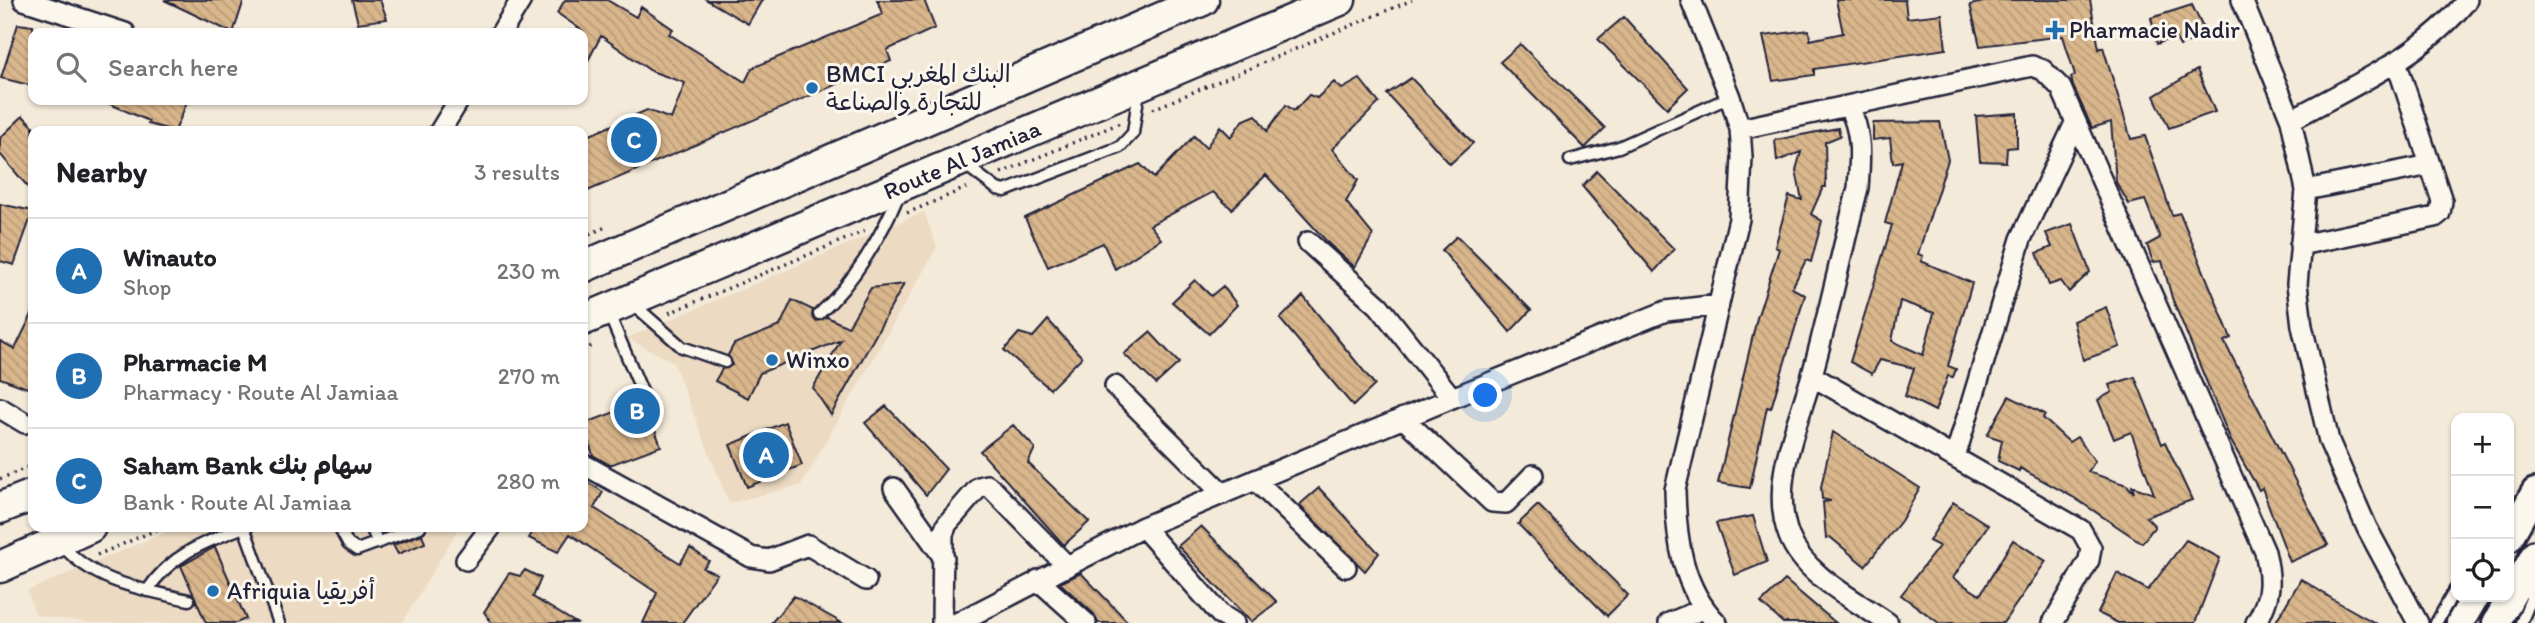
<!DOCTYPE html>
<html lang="en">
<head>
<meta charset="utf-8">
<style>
	body { margin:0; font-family:Itim,"Playpen Sans Arabic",sans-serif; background:#f6f6f6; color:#202124 }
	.controls { position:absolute; right:21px; bottom:21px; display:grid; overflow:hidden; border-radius:14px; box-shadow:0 2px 5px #0004 }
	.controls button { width:63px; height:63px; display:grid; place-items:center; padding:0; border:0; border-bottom:2px solid #e0e0e0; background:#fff; color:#202124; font:35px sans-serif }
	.you { position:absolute; left:1486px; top:396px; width:24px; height:24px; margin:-18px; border:5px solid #fff; border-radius:50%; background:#1a73e8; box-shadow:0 0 0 10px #1a73e833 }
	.badge { display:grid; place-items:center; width:46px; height:46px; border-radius:50%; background:#1f6fb2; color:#fff; font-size:23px; font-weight:700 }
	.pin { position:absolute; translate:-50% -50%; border:4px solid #fff; box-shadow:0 2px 7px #0006 }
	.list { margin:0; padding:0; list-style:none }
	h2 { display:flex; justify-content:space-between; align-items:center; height:91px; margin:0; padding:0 28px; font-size:30px }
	h2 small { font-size:23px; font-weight:400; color:#757577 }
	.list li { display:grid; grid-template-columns:46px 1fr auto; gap:21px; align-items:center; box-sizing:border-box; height:105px; padding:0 28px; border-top:2px solid #e0e0e0 }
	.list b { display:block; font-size:26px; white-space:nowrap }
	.list p { margin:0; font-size:23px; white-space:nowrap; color:#757577 }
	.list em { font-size:23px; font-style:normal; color:#757577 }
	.icon { flex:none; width:38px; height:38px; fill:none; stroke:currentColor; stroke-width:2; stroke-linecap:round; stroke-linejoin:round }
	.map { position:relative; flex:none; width:2535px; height:623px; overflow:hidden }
	.search { position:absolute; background:#fff; box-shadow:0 2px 5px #0004; left:28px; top:28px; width:560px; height:77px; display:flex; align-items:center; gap:18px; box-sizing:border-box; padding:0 24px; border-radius:14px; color:#757577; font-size:26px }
	.panel { position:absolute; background:#fff; box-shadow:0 2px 5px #0004; left:28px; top:126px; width:560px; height:406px; border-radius:14px }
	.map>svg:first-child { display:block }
</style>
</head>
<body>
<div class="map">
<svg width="2535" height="623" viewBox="0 0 2535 623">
	<defs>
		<pattern id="building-back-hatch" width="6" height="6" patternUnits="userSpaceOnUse" patternTransform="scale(1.75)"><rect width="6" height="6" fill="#d9b68b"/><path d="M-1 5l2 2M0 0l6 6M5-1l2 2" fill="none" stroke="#ba9c79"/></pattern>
	</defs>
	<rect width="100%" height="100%" fill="#f4ead9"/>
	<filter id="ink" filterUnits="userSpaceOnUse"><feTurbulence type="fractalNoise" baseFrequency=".0143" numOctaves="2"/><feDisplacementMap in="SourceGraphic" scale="14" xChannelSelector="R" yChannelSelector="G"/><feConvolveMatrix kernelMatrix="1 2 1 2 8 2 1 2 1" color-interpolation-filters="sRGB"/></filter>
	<g filter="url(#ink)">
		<path fill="#ecdac2" d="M924 212 937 247 801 485 729 503 673 362 627 338Z
			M178 527H459L402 623H91L36 615 27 591Z"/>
		<path fill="url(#building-back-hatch)" stroke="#22223b" stroke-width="2" fill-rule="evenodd" d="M164 0H244L233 33Z
			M352 0H380L387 19 358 23Z
			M565 0H607L636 17 641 7 673 29 669 34 745 82 752 68 883 14 877 0H924L935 28 887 50 891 61 583 193V138L647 110 671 119 685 83 651 71 601 36 583 70V31L557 13Z
			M707 0H762L748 24Z
			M1836 0H1905L1907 18 1942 14 1946 49 1814 69V75L1773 81 1763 36 1809 30 1810 40 1843 33Z
			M1992 0H2090L2099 49 2103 47 2131 139 2145 136 2172 215 2180 213 2231 338 2224 341 2328 545 2290 562 2262 488 2259 490 2231 441 2172 298 2162 261 2153 262 2147 245 2160 238 2145 200 2129 204 2116 182 2111 122 2092 128 2073 86 2071 77 2075 75 2063 36 1980 46 1970 5Z
			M2192 5 2206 34 2180 46 2175 37 2157 44 2151 18Z
			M1624 17 1688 88 1667 108 1598 39Z
			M18 24 33 26V86L1 78Z
			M1520 44 1605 128 1585 148 1500 62Z
			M2197 70 2215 112 2169 128 2154 96Z
			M1411 78 1473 143 1450 164 1387 94Z
			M1360 79 1379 103 1332 149 1358 180 1346 202 1373 235 1355 267 1330 245 1266 175 1232 209 1213 192 1150 225 1161 239 1115 269 1103 243 1048 267 1025 218 1140 164 1154 178 1194 136 1206 148 1220 126 1231 137 1242 121 1256 115 1267 131 1286 105 1294 111 1309 95 1317 98 1334 82 1342 89Z
			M101 100H188L175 131 148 124 149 121Z
			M2017 113V147L2007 148 2006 162 1980 161 1976 116Z
			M23 116 33 126V193L0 154V138Z
			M1940 122 1948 160 1918 254 1923 256 1921 261 1972 283 1948 366 1956 369 1953 377 1948 376 1935 411 1905 396 1914 368 1880 360 1872 374 1850 362 1892 225 1885 223 1902 161 1893 163 1890 138 1873 140V123ZM1900 301 1934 313 1923 355 1892 341Z
			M1838 128 1840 136 1825 142 1826 187H1823L1811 214 1822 221 1811 262 1806 260 1792 288 1805 295 1771 408 1767 407 1750 488 1718 483 1757 318 1779 249 1775 247 1789 196 1802 200 1796 170 1801 152 1777 161 1775 140Z
			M1597 171 1674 249 1654 272 1582 186Z
			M0 204 33 211 14 265 0 261Z
			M2072 224 2090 272 2069 292 2061 281 2049 285 2037 253 2052 247 2046 233Z
			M1457 236 1531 310 1510 332 1442 250Z
			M1195 280 1211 296 1223 286 1237 305 1209 334 1172 302Z
			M904 284 831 415 813 388 841 340 760 373 748 398 715 381 722 369 732 365 728 355 734 344 780 326 792 300 813 310 812 316 816 321 827 317 848 327 871 288Z
			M1303 296 1375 385 1353 406 1280 319Z
			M2106 307 2120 347 2083 360 2073 321Z
			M33 312V390L0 378V341L15 349Z
			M1048 320 1082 357 1050 389 1004 350 1019 333 1033 337Z
			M1150 332 1179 363 1156 384 1124 354Z
			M2135 377 2162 444 2165 442 2192 500 2146 517 2155 526 2142 543 2073 497 2020 468 2019 471 1998 461 2002 440 1987 435 2009 396 2045 414 2043 418 2069 442 2077 437 2095 461 2088 472 2127 485 2134 493 2132 486 2154 494 2131 432 2114 439 2098 400 2112 392 2109 385Z
			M644 401 661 446 610 465 593 455 583 424Z
			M886 406 946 469 926 495 865 423Z
			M785 422 802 465 747 487 730 445Z
			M1013 425 1035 448 1028 463 1089 522 1064 545 980 451Z
			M1833 432 1920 488 1901 521 1865 566 1830 537 1826 539 1823 502 1831 501 1822 499 1821 487Z
			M583 479 603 492 594 508 680 563 690 548 709 561 703 568 717 574 682 623H643L657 593 570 534 558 552 529 538 536 527H583Z
			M1319 488 1379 553 1365 571 1299 505Z
			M1953 502 1988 525 1953 578 1980 595 2013 540 2046 561 2003 623H1939L1901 595 1939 546 1929 541Z
			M1538 505 1628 595 1607 616 1518 524Z
			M1753 516 1767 562 1735 575 1716 523Z
			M1201 526 1277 602 1251 622 1178 546Z
			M422 534 425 543 398 554 393 545Z
			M2186 540 2220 558 2195 623H2118L2098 613 2117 573 2148 590Z
			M215 547 246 619 236 623H206L181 566Z
			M525 570 541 578 533 597 576 623H492L484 612 509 573 520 576Z
			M1081 573 1129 623H1098L1094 614 1060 583Z
			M2301 579 2334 600 2375 623H2275Z
			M1785 580 1836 623H1783L1761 603Z
			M794 596 842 623H771Z"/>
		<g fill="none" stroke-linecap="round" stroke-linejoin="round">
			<g stroke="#22223b" stroke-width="15">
				<path id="lane" d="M1570 160 1619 147 1730 97
					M963 163 997 189 1005 191 1120 147 1133 133 1139 90
					M632 303 682 347 725 362
					M609 314 643 394
					M819 314C854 283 882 235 900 192
					M244 527 279 623
					M339 527 348 544 357 550 420 527
					M371 527 378 543
					M61 544C94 583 141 589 189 600
					M147 591C171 554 205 542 244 527
					M2436 623 2456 588
					M2521 623 2531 599 2530 577"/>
			</g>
			<g stroke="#22223b" stroke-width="24">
				<path id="street" d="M24 0 125 33
					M1691 0 1730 97 1740 129 1742 157 1739 219 1675 490C1676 538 1682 588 1717 623
					M2242 0 2291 120 2306 190 2297 284 2302 326 2329 441 2367 528 2418 623
					M501 33 521 0
					M1848 106C1863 132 1860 159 1858 188 1842 250 1829 313 1812 375 1798 425 1769 484 1789 536 1805 576 1854 599 1888 623
					M2291 120C2352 86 2423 56 2467 0
					M1740 129 2032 66 2043 70 2061 88 2265 552C2272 581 2271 598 2256 623
					M440 131 459 100
					M2306 190 2430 165
					M1308 242 1379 306 1452 398
					M2300 245 2435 217 2440 213 2442 201 2396 61
					M1812 376 2081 530 2091 548 2089 560 2053 623
					M1115 386 1223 494
					M0 408 25 423
					M1403 418 1492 502 1506 503 1533 475
					M1955 457 2021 239 2075 123
					M583 464 751 557 769 560 808 545 866 580
					M1255 480 1346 567
					M894 488 944 558
					M1143 527 1220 614 1234 623
					M466 560 491 527
					M1038 580 1086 623
					M942 623 943 534 947 524 979 487 987 485 992 489 1066 565
					M957 623 1143 527 1452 398 1666 311 1719 305
					M1669 623 1703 609"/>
			</g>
			<g stroke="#22223b" stroke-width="32">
				<path id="secondary" d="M2509 538 2535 492
					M2460 623 2475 597
					M2496 623 2535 554"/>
			</g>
			<g stroke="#22223b" stroke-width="35">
				<path id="primary" d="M583 267 1203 0
					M583 320 1340 0
					M0 508 33 495
					M0 567 90 527"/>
			</g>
			<path stroke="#22223b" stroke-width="3.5" stroke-dasharray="2 5" stroke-linecap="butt" d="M1153 109 1412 0
				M1001 173 1120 123
				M907 213 971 186
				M583 237 608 226
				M669 313 865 231
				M583 350 594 345
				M0 479 33 465
				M97 555 163 527"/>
			<use href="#lane" stroke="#fbf7ec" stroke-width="10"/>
			<use href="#street" stroke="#fbf7ec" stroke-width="19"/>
			<use href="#secondary" stroke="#fbf7ec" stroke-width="26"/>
			<use href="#primary" stroke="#fbf7ec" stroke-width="30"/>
		</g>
	</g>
	<g fill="#1f6fb2" stroke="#fbf7ec" stroke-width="2.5">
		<path d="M2051.5 19.5h7v7h7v7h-7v7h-7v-7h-7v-7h7z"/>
		<circle cx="812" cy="88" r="7"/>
		<circle cx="772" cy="360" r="7"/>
		<circle cx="213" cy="591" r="7"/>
	</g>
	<g text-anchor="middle" stroke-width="6" stroke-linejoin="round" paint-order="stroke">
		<g font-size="24" fill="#22223b" stroke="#fbf7ec" text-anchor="start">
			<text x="2069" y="38">Pharmacie Nadir</text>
			<text x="826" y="82">BMCI البنك المغربي<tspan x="826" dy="28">للتجارة والصناعة</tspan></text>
			<text x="786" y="368">Winxo</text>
			<text x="227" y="599">Afriquia أفريقيا</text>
		</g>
		<g font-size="24" fill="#22223b" stroke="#fbf7ec">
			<text transform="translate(962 160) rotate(-23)" y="8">Route Al Jamiaa</text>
		</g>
	</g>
</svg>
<div class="controls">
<button>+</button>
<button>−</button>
<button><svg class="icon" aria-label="locate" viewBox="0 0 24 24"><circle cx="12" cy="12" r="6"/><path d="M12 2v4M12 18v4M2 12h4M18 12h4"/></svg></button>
</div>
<div class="you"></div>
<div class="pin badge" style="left:766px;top:455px">A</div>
<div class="pin badge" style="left:637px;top:411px">B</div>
<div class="pin badge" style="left:634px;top:140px">C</div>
<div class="search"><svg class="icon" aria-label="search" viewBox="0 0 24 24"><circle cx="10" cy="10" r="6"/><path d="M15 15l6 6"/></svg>Search here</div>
<section class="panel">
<h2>Nearby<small>3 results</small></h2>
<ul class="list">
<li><span class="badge">A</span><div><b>Winauto</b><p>Shop</p></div><em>230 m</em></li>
<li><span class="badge">B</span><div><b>Pharmacie M</b><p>Pharmacy · Route Al Jamiaa</p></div><em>270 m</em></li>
<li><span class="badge">C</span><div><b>Saham Bank سهام بنك</b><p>Bank · Route Al Jamiaa</p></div><em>280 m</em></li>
</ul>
</section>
</div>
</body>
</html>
